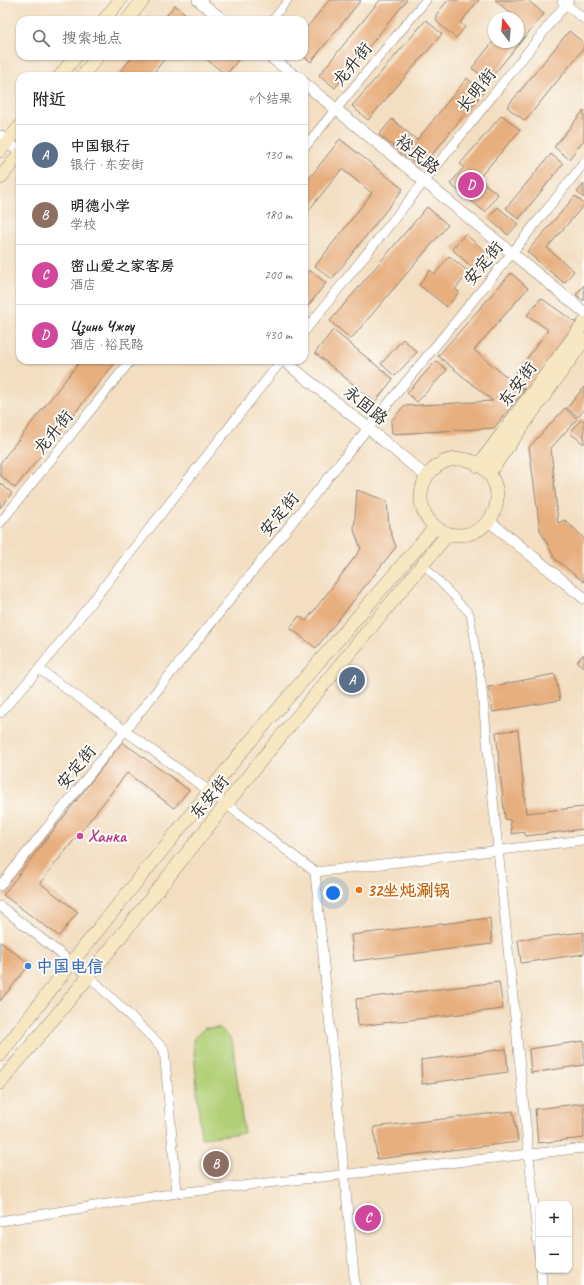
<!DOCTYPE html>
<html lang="zh">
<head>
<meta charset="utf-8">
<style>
	body { margin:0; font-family:Caveat,"LXGW WenKai TC",sans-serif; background:#f6f6f6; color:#222 }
	.controls { position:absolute; right:12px; bottom:12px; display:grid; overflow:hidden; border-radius:8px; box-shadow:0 1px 3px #0004 }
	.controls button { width:36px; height:36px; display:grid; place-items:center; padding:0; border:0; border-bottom:1px solid #e0e0e0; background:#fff; color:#222; font:20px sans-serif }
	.compass { position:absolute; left:488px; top:12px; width:36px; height:36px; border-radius:50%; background:#fff; box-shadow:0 1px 3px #0004; rotate:344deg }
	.you { position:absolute; left:333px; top:893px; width:14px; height:14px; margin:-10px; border:3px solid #fff; border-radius:50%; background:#1a73e8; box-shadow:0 0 0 6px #1a73e833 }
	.badge { display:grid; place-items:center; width:26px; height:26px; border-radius:50%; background:#1f6fb2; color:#fff; font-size:13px; font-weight:700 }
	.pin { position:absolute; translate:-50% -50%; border:2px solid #fff; box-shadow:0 1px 4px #0006 }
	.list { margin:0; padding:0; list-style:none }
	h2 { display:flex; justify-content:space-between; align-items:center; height:52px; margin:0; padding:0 16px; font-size:17px }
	h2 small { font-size:13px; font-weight:400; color:#767676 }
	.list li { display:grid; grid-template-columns:26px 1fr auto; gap:12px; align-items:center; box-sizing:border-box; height:60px; padding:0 16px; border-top:1px solid #e0e0e0 }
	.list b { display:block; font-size:15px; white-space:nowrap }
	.list p { margin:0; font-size:13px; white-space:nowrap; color:#767676 }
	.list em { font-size:13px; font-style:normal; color:#767676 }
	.icon { flex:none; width:22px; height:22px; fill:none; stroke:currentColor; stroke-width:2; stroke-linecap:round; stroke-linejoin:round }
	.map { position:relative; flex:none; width:584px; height:1285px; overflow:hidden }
	.search { position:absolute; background:#fff; box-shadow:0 1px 3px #0004; left:16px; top:16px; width:292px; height:44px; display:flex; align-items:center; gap:10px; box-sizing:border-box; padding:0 14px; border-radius:12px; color:#767676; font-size:15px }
	.panel { position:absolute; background:#fff; box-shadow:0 1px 3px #0004; left:16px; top:72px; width:292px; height:292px; border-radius:12px }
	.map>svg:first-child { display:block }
</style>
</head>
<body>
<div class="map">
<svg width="584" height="1285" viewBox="0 0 584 1285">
	<rect width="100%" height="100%" fill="#fdfcf7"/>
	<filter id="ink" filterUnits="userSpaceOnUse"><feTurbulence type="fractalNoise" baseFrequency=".025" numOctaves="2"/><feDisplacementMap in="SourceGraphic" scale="8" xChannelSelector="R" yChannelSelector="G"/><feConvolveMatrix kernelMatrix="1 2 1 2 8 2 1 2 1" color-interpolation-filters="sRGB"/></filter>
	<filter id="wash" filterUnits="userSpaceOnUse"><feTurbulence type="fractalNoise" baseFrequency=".012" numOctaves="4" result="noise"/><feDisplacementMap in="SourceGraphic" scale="16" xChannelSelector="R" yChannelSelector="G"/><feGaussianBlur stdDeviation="0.9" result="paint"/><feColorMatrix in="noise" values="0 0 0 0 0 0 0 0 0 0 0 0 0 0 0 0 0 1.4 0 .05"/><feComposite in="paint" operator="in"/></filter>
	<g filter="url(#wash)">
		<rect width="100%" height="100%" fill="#f3dec1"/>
		<path fill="#b1cf76" stroke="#6e7d50" d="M205 1028H220L232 1040 244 1133 201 1138 193 1039Z"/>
		<g id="blocks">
			<path fill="#e7ae7e" d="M329 0H361L311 62 303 56H304V31Z
				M380 0H407L335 88 319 75Z
				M448 0H479L460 23 465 27 456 38 437 22 436 15Z
				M495 0H528L544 14 488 81 472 68 493 42H518V18H513L514 16Z
				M175 5 193 20H163Z
				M426 20 442 34 368 120 352 106Z
				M569 31 584 43V48L525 121 507 107Z
				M133 56H167L151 76H117Z
				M202 56H238L240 58 226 75Z
				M467 78 483 92 421 168 379 135 392 119 417 140Z
				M584 110V140L569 159 554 147Z
				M502 115 520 130 478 179 498 194 485 212 450 184 464 167 460 164Z
				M340 139 403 189 332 279 315 266 372 193 342 169 304 216V185Z
				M551 154 563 164 519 219 506 208Z
				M584 184V198L577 192Z
				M575 196 584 204V205L547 248 574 271 564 283 527 252Z
				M427 207 448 225 351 339 330 321Z
				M498 207 518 224 508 235 488 218Z
				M465 234 491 256 477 272 452 249Z
				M449 256 469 272 455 289 459 292 447 307 419 285 430 270 435 274Z
				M309 270 326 283 304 311V276Z
				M511 273 528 288 474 350 524 391 494 428 392 434 391 421 404 406 493 401 438 356Z
				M584 285V301L576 295Z
				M541 298 576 323 526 390 511 380 548 330 527 315Z
				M333 330 393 379 375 402 315 353Z
				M403 339 417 352 395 376 381 364Z
				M81 360H117L15 488 0 475V463Z
				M436 361 447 370 417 402 407 393Z
				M584 387V410L578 417 567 408Z
				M565 408 577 419 551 448 558 523 565 520 584 538V582L555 559 540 530 529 447Z
				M581 419 584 421V444L570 433Z
				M0 483 12 493 0 508Z
				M357 490 387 501 389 527 396 547 316 648 290 628 299 616 306 621 361 549 354 530Z
				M584 654V668L577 662Z
				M555 674 560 700 493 712 488 687Z
				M518 730 526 813 584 807V829L526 836 524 832 512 834 510 820 505 819 496 732Z
				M122 742 189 790 174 808 127 773 40 883 78 912 59 936 3 895Z
				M490 918 492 944 354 961 351 935Z
				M584 932V954L521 963 518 940Z
				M0 942 30 964 0 1001Z
				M499 982 503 1009 358 1026 356 999Z
				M584 1041V1065L531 1073 529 1049Z
				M506 1049 508 1072 422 1084 421 1060Z
				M584 1103V1138L538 1143 535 1109Z
				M513 1111 518 1142 377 1159 374 1127Z"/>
		</g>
	</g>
	<g filter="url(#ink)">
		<use href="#blocks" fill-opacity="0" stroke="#8f8476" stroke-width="1"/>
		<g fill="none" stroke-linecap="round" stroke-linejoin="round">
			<g stroke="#8f8476" stroke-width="8">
				<path id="pedestrian" d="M272 20 288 0
					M423 564 470 614 481 681"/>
			</g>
			<g stroke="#8f8476" stroke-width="10">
				<path id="minor" d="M562 1 584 19
					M304 148 426 0
					M304 332 569 0
					M0 523 131 360
					M39 669 209 791 315 872 584 840
					M481 681 539 1255
					M0 713 39 669 282 360
					M315 872 355 1285
					M0 886 368 428 512 253 584 163
					M0 906 89 976 164 1049 177 1193
					M0 1221 177 1193 584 1148
					M541 1270 542 1285"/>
			</g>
			<g stroke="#8f8476" stroke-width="12">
				<path id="tertiary" d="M198 0 223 20
					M269 56 295 76
					M304 83 584 312
					M0 136 20 152
					M283 360 368 428 427 477
					M489 521 584 598"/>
			</g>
			<g stroke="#8f8476" stroke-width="14">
				<path id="secondary" d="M104 20 120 0
					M127 20 143 0
					M60 76 76 56
					M82 76 98 56
					M0 151 20 126
					M0 178 20 154
					M421 497a38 38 0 1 1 76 0a38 38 0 1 1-76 0Z
					M478 466 584 323
					M489 473 584 340
					M0 1055 72 962 242 751 435 527
					M0 1083 89 976 258 764 448 534"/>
			</g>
			<use href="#pedestrian" stroke="#fff" stroke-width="7"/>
			<use href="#minor" stroke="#fff" stroke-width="9"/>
			<use href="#tertiary" stroke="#fff" stroke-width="11"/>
			<use href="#secondary" stroke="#f7e8c3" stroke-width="13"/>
		</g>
	</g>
	<circle fill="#d1479c" stroke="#fdfcf7" stroke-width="1.5" cx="80" cy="836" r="4"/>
	<circle fill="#e8710a" stroke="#fdfcf7" stroke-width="1.5" cx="359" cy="890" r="4"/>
	<circle fill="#3f7fe0" stroke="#fdfcf7" stroke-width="1.5" cx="28" cy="966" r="4"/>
	<g text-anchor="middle" stroke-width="4" stroke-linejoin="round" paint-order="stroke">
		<g font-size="17" fill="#2b2b2b" stroke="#fdfcf7">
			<text transform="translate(352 64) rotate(-51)" y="6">龙升街</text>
			<text transform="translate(476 90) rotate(-51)" y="6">长明街</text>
			<text transform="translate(418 154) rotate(40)" y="6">裕民路</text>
			<text transform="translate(483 263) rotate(-51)" y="6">安定街</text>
			<text transform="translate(517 384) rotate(-53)" y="6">东安街</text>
			<text transform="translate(366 405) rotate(39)" y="6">永固路</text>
			<text transform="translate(53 432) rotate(-51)" y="6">龙升街</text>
			<text transform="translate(279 514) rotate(-51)" y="6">安定街</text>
			<text transform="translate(76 767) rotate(-51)" y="6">安定街</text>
			<text transform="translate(209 797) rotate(-51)" y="6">东安街</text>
		</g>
		<g font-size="17" font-weight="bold" fill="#b23c85" stroke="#fdfcf7" text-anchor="start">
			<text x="88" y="842">Ханка</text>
		</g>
		<g font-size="17" font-weight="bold" fill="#c56008" stroke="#fdfcf7" text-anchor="start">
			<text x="367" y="896">32坐炖涮锅</text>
		</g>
		<g font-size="17" font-weight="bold" fill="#366cbe" stroke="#fdfcf7" text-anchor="start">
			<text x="36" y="972">中国电信</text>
		</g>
	</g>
</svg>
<div class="controls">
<button>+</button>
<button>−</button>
</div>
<svg class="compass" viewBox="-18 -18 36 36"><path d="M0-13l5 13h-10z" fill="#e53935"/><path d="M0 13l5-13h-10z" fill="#767676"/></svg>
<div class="you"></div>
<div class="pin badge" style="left:352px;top:680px;background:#5c6f8a">A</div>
<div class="pin badge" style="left:216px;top:1164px;background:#8d6e63">B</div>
<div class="pin badge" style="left:368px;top:1218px;background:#d1479c">C</div>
<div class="pin badge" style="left:471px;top:185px;background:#d1479c">D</div>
<div class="search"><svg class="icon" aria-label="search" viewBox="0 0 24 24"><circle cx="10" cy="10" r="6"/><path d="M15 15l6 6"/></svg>搜索地点</div>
<section class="panel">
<h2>附近<small>4个结果</small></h2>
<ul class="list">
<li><span class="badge" style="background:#5c6f8a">A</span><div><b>中国银行</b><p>银行 · 东安街</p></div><em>130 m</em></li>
<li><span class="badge" style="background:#8d6e63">B</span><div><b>明德小学</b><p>学校</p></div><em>180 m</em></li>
<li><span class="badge" style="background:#d1479c">C</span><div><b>密山爱之家客房</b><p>酒店</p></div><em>200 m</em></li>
<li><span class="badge" style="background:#d1479c">D</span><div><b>Цзинь Чжоу</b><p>酒店 · 裕民路</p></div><em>430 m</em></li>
</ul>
</section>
</div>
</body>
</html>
